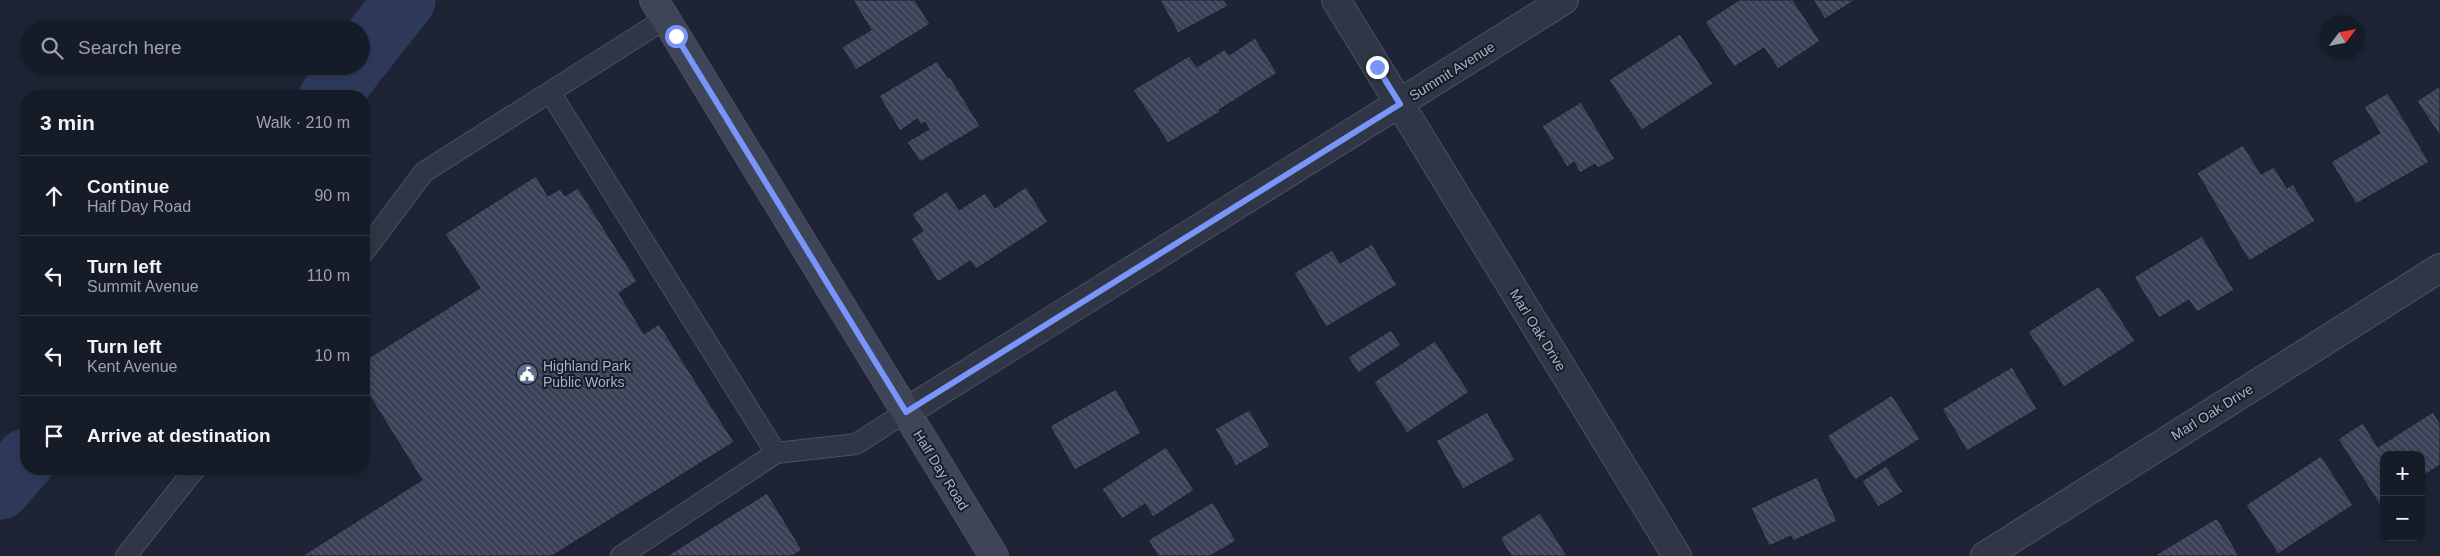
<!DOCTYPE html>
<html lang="en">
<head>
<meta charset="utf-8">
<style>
	body { margin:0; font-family:Arial,sans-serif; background:#232834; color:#f1f3f6 }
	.controls { position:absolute; right:15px; bottom:15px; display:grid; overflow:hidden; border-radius:10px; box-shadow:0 2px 8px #0003 }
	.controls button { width:45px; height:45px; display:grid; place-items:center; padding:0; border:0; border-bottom:1px solid #353945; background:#161b28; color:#f1f3f6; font:25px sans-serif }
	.compass { position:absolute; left:2320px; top:15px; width:45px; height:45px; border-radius:50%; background:#161b28; box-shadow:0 2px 8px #0003; rotate:58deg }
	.stop { position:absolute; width:15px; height:15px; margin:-11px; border:4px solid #7a95fa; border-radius:50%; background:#fff }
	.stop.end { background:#7a95fa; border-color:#fff; box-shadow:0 1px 5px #0008 }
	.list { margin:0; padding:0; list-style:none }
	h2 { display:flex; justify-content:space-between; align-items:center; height:65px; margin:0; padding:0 20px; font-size:21px }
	h2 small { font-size:16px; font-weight:400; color:#9ea1a8 }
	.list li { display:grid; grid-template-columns:32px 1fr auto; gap:15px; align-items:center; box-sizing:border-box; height:80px; padding:0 20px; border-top:1px solid #353945 }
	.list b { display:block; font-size:19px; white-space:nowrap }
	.list p { margin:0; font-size:16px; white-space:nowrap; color:#9ea1a8 }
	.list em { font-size:16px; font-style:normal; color:#9ea1a8 }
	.icon { flex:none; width:28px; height:28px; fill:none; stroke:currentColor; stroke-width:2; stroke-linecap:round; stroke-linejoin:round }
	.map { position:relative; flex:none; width:2440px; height:556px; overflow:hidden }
	.search { position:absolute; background:#161b28; box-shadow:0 2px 8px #0003; left:20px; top:20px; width:350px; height:55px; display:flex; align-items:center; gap:12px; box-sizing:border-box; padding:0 18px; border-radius:28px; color:#9ea1a8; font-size:19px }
	.panel { position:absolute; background:#161b28; box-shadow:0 2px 8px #0003; left:20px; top:90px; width:350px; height:385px; border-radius:20px }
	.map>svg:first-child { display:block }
</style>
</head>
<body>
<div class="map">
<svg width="2440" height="556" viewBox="0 0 2440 556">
	<defs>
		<pattern id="building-back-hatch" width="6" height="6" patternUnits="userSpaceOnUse" patternTransform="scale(1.25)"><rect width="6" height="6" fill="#3a4156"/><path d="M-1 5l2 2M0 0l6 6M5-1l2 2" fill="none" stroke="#545a6d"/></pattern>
	</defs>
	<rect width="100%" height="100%" fill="#1e2435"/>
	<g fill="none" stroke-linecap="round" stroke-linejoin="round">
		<path stroke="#2f3a5b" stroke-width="61" d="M361 56 405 0
			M330 96 353 66
			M0 489 26 459"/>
	</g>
	<path fill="url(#building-back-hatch)" stroke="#191e2c" d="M853 0H915L930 24 856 70 842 47 871 30Z
		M1160 0H1224L1228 6 1178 33Z
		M1739 0H1793L1820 41 1778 69 1764 48 1734 67 1705 22Z
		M1813 0H1855L1825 19Z
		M1680 34 1713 84 1642 130 1609 80Z
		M1255 38 1277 73 1219 110 1220 112 1168 143 1133 90 1189 56 1197 67 1225 49 1229 55Z
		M937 61 948 78 950 77 980 126 920 162 907 142 929 129 925 122 921 125 917 119 900 131 879 96Z
		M2440 86V136L2417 101Z
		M2388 93 2429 162 2356 204 2331 162 2380 133 2364 107Z
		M1581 102 1615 159 1598 168 1595 164 1580 173 1574 162 1567 167 1542 126Z
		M2243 145 2261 174 2274 167 2287 188 2293 184 2315 221 2249 261 2197 173Z
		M536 176 548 196 560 189 565 196 578 188 637 281 619 293 644 334 659 324 734 442 552 556H302L422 480 364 387V361L480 288 445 234Z
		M1026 187 1048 222 976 269 970 261 938 282 911 239 923 231 912 214 947 191 959 210 985 193 995 208Z
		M2202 236 2234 290 2197 312 2189 300 2159 318 2134 277Z
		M1372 244 1397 285 1326 327 1294 273 1332 250 1340 263Z
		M2099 286 2135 341 2064 387 2028 332Z
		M1391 330 1401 345 1358 373 1348 357Z
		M1435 341 1469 392 1407 433 1374 382Z
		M2012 367 2037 409 1967 451 1942 409Z
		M1116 389 1141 433 1075 470 1050 426Z
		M1892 395 1920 439 1855 480 1827 436Z
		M1249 410 1270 446 1236 466 1215 429Z
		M1487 412 1515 460 1463 489 1436 441Z
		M2433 412 2440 423V465L2421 477V455H2384V506L2381 507 2338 439 2363 423 2378 447Z
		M1166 447 1194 490 1153 517 1145 504 1122 519 1102 489Z
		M2321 456 2353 505 2278 554 2246 505Z
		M1886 466 1903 492 1878 507 1862 481Z
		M1817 477 1837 521 1793 541 1791 536 1769 546 1751 508Z
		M767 493 802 550 792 556H667Z
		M1213 502 1236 541 1210 556H1158L1148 540Z
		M1540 513 1567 556H1511L1500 538Z
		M2217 518 2239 556H2154Z"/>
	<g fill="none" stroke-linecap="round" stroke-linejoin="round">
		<g stroke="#4c5161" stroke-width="22">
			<path id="lane" d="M550 92 776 453
				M364 252 424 172 665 19
				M126 556 195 469
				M621 556 776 453 856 444 906 412"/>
		</g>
		<g stroke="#4c5161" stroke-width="30">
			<path id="street" d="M1336 0 1677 556
				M906 412 1564 0
				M1985 556 2440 268"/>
		</g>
		<g stroke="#4c5161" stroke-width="30">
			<path id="secondary" d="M654 0 994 556"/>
		</g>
		<use href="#lane" stroke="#313646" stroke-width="20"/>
		<use href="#street" stroke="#313646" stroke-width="28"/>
		<use href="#secondary" stroke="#3f4559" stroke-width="28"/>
	</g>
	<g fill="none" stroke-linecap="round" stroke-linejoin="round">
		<path stroke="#7a95fa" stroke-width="6" d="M676 36 906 412 1400 104 1377 67"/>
	</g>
	<defs>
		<g id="civic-disc" transform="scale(1.125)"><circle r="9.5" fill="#5c6f8a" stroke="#171c2a"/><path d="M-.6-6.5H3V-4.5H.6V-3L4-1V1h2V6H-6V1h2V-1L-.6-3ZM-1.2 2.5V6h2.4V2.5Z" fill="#fff"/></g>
	</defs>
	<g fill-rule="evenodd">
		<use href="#civic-disc" x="527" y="374"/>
	</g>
	<g text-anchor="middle" stroke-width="4" stroke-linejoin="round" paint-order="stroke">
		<g font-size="14" fill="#abb0c3" stroke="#171c2a">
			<text transform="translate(1452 71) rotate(-32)" y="5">Summit Avenue</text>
			<text transform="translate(1538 330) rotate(58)" y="5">Marl Oak Drive</text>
			<text transform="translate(2212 412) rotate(-32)" y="5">Marl Oak Drive</text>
			<text transform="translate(941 470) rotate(58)" y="5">Half Day Road</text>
		</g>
		<g font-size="14" fill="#abb0c3" stroke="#171c2a" text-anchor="start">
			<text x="543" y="371">Highland Park<tspan x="543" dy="16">Public Works</tspan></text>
		</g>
	</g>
</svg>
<div class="controls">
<button>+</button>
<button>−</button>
</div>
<svg class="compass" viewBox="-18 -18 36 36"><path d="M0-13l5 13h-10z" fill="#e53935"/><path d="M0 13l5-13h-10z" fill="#9ea1a8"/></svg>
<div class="stop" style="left:676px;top:36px"></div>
<div class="stop end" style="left:1377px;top:67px"></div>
<div class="search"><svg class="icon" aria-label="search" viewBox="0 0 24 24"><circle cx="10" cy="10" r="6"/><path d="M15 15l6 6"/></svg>Search here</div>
<section class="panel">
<h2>3 min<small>Walk · 210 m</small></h2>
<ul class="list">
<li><svg class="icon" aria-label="ahead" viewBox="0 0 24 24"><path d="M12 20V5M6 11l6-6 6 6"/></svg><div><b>Continue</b><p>Half Day Road</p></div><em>90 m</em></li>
<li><svg class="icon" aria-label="left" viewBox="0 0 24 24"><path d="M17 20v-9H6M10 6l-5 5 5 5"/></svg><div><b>Turn left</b><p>Summit Avenue</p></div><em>110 m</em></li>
<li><svg class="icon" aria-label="left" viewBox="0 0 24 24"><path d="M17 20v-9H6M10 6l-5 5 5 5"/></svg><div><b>Turn left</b><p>Kent Avenue</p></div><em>10 m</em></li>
<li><svg class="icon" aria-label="arrive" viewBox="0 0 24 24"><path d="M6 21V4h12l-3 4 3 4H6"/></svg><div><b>Arrive at destination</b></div></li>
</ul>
</section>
</div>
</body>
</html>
